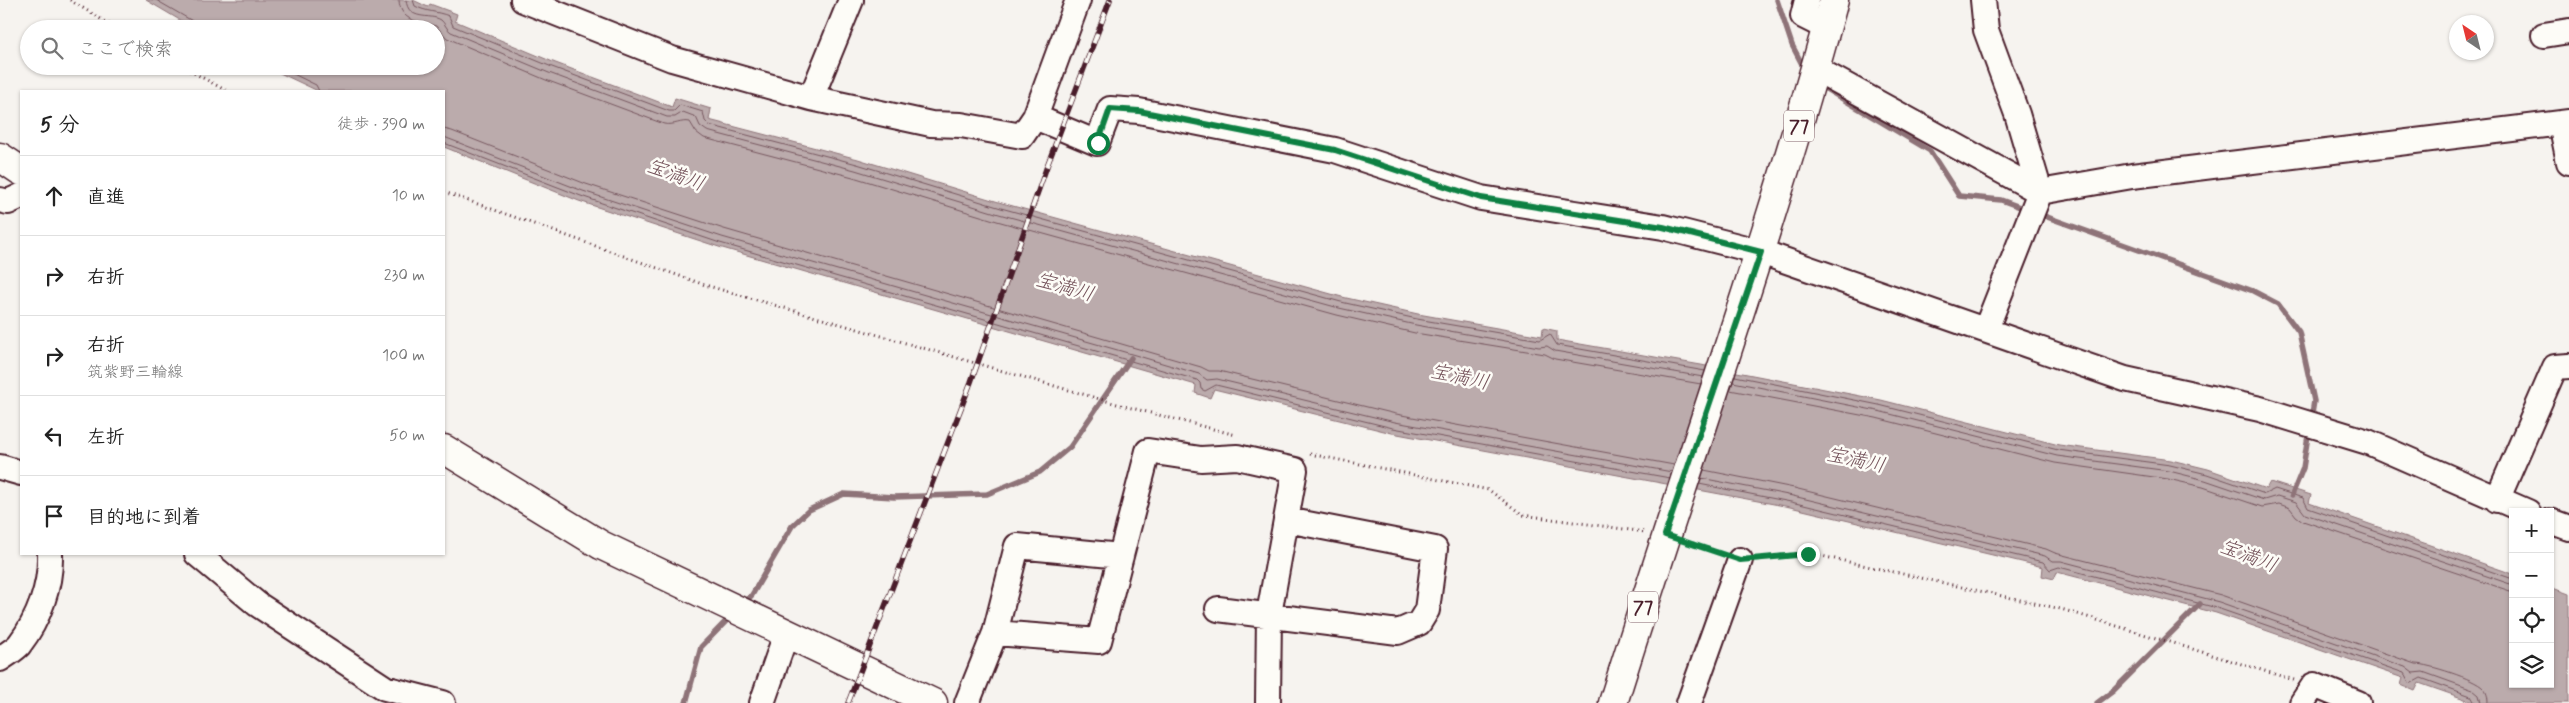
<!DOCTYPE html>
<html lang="ja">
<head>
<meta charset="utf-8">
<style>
	body { margin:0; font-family:Mynerve,"Klee One",sans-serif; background:#f6f6f6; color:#222 }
	.controls { position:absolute; right:15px; bottom:15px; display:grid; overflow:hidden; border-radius:0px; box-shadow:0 1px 4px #0004 }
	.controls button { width:45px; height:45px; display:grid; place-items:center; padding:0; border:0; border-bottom:1px solid #e0e0e0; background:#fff; color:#222; font:25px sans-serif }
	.compass { position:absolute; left:2449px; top:15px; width:45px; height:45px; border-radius:50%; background:#fff; box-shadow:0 1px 4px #0004; rotate:325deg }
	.stop { position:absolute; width:15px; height:15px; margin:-11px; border:4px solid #0b8043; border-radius:50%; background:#fff }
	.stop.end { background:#0b8043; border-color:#fff; box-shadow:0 1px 5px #0008 }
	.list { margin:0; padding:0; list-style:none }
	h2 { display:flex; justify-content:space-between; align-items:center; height:65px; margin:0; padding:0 20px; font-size:21px }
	h2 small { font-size:16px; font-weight:400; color:#767676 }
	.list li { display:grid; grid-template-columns:32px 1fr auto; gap:15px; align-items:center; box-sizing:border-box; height:80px; padding:0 20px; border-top:1px solid #e0e0e0 }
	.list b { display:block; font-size:19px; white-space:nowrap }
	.list p { margin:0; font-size:16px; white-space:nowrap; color:#767676 }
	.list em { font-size:16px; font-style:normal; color:#767676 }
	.icon { flex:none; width:28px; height:28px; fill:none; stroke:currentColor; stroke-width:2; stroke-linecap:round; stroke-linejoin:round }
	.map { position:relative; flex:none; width:2569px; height:703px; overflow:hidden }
	.search { position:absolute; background:#fff; box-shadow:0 1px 4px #0004; left:20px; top:20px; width:425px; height:55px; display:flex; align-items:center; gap:12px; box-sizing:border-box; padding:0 18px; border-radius:28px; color:#767676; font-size:19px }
	.panel { position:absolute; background:#fff; box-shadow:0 1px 4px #0004; left:20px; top:90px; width:425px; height:465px; border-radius:0px }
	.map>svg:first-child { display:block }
</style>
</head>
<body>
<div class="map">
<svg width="2569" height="703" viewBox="0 0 2569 703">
	<rect width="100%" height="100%" fill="#f6f3ef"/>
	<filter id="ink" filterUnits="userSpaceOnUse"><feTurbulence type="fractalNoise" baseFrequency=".02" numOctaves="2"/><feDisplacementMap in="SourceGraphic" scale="10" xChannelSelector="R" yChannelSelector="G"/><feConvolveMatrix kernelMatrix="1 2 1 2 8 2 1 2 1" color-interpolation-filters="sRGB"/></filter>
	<g filter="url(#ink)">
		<path fill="#bbabac" stroke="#8e7378" d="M146 0H413L428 7 430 4 457 14 455 21 553 62 672 107 675 98 711 109 709 120 858 159 1002 203 1342 297 1418 314 1542 336 1543 328 1557 331V340L1701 365 1881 400 2059 445 2171 460 2208 469 2266 489 2270 482 2311 495 2309 503 2513 574V684H2550V587L2569 594V703H2476L2419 683 2415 691 2401 685 2403 678 2216 613 2057 572 2054 579 2042 576 2043 567 1790 507 1392 433 1214 389 1210 398 1195 393 1196 385 719 247 579 201 444 147V91H318L265 66H436V29H195Z"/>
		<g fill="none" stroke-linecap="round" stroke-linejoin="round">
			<path stroke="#77575f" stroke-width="1" d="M156 0 194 22 197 29
				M399 0C400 22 420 22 436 26L447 38 546 80 664 124C674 126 681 120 690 122L696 132 704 138 853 177 997 221 1337 315 1415 333 1545 354 1555 359 1701 384
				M406 0C408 22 430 13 441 20 445 23 446 29 451 32L549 73 667 117H675L683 112 696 117 700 126 707 131 855 170 999 214 1339 308 1416 325 1539 347 1547 346 1555 351 1703 377
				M413 0 415 6C426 12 436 11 449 16L453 26 552 67 669 111H674L680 105 703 112 705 121 709 125 857 164 1001 208 1341 302 1417 319 1540 340 1550 334 1557 345 1705 371
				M277 66 316 85 319 91
				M444 129 452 131 586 184 724 229 1201 367 1209 371H1219L1396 414 1674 465
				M444 137 583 191 722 237 1135 355 1199 374 1207 380 1217 379 1395 422 1672 472
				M444 143 581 196 720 243 1197 380 1200 383 1201 389 1205 391 1216 385 1393 428 1670 478
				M1735 376 1879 405 2058 450 2170 465 2207 474 2265 494 2275 489 2303 498 2308 508 2513 579
				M1733 382 1878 411 2057 456 2169 471 2205 480 2264 500 2277 496 2296 502 2305 514 2513 585
				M1730 390 1876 418 2055 463 2168 479 2203 487 2262 507 2279 504 2290 508 2296 516 2303 521 2513 592
				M1704 470 1794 488 2046 549 2055 553 2221 595 2415 664C2428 664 2475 679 2483 688 2487 692 2488 697 2488 703
				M1701 478 1793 496 2045 556 2052 561H2061L2219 602 2405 667 2413 673 2423 672 2473 690 2479 695 2481 703
				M1699 484 1791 502 2043 562 2050 570 2059 567 2217 608 2404 673 2410 684 2421 678 2471 696 2475 703"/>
			<path stroke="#8e7378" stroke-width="5.5" d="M1777 0 1792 45 1805 70
				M1819 85 1930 151 1959 196 2001 200 2028 210
				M2036 213 2253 291 2278 304 2299 332 2314 401 2311 420
				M2292 495 2303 468 2309 429
				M742 605 752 595 792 526 809 510 844 494 894 497 987 494 1040 472 1070 447 1131 358
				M686 703 701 647 732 615
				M2097 703 2113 691 2200 604"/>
			<g stroke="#4a1f2b" stroke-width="28">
				<path id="street" d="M523 0 672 59 811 98 931 124 961 125 1022 136 1035 117 1078 0
					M1807 0 1803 16 1827 28
					M1983 0 1986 30 2017 114 2040 192 1986 329
					M2544 35 2569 31
					M1816 69 2040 192 2132 176 2569 122
					M811 98 851 0
					M1035 117 1097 143 1110 109 1139 111 1335 150 1481 198 1663 227 1761 252 2125 379 2260 409 2368 442 2528 512
					M2561 123 2569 162
					M0 200 8 202 21 196
					M0 467 21 473
					M2497 500 2555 367 2569 366
					M2550 521 2569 528
					M197 554 257 604 385 688 443 703
					M1218 609 1398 632 1419 623 1427 610 1435 549 1287 520
					M995 633 1099 641 1148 451 1201 459 1237 457 1295 470 1269 614 1268 703
					M0 659C6 655 14 650 19 645 39 619 51 586 50 554
					M762 703 786 634
					M967 703 995 633 1017 546 1121 556
					M1689 703 1740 560
					M2302 703 2314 685 2358 703"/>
			</g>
			<g stroke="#4a1f2b" stroke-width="31">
				<path id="secondary" d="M0 157 21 171
					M444 449 601 545 933 703"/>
			</g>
			<g stroke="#4a1f2b" stroke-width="31">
				<path id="primary" d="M1613 703C1686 468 1770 237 1834 0"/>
			</g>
			<path stroke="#4a1f2b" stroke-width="3" stroke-dasharray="1 4" stroke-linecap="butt" d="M70 0 117 29
				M181 66 227 91
				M444 192 705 285 1124 406 1236 435
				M1310 454 1489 490 1523 515 1645 532
				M1688 542 1720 553
				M1760 558 1808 553 2061 609 2294 680"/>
			<use href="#street" stroke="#fdfcf7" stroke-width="24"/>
			<use href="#secondary" stroke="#fdfcf7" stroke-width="28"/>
			<use href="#primary" stroke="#fdfcf7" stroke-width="28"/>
			<g stroke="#4a1f2b" stroke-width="5.5">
				<path id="rail" d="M848 703 971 382 1047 166 1110 0"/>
			</g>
			<use href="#rail" stroke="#fdfcf7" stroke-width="4" stroke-dasharray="11" stroke-linecap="butt"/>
		</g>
	</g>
	<g fill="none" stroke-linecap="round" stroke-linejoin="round" filter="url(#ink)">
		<path stroke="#0b8043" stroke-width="6" d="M1098 143 1110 109 1139 111 1335 150 1481 198 1663 227 1761 252 1665 535 1740 560 1808 554"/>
	</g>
	<g text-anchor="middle" stroke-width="5" stroke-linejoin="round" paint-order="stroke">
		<g fill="#fdfcf7" stroke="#806168" stroke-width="1">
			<rect x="1784" y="110.5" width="30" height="31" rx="4"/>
			<rect x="1628" y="591.5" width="30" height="31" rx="4"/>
		</g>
		<g font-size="18" font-weight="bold" fill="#4a1f2b">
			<text x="1799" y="132">77</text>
			<text x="1643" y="613">77</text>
		</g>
		<g font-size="20" font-style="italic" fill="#725058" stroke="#fdfcf7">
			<text transform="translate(676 174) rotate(20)" y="7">宝満川</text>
			<text transform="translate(1065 286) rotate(16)" y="7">宝満川</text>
			<text transform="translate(1460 376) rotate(12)" y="7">宝満川</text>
			<text transform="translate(1856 459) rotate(12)" y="7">宝満川</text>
			<text transform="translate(2249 555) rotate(21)" y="7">宝満川</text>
		</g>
	</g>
</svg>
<div class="controls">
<button>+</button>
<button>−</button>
<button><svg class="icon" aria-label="locate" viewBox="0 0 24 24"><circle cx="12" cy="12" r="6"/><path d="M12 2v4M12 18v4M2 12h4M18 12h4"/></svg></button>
<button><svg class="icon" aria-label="layers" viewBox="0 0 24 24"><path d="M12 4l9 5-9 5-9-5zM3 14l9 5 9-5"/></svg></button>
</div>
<svg class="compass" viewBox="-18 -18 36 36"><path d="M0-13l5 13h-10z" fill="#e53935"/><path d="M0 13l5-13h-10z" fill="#767676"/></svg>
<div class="stop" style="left:1098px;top:143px"></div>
<div class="stop end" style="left:1808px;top:554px"></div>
<div class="search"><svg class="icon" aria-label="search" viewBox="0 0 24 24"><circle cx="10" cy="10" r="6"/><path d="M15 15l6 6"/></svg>ここで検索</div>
<section class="panel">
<h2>5 分<small>徒歩 · 390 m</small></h2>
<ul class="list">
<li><svg class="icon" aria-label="ahead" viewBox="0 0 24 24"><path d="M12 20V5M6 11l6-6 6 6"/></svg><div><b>直進</b></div><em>10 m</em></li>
<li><svg class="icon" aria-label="right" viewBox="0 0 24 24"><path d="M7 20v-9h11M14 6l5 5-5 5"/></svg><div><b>右折</b></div><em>230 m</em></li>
<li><svg class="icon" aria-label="right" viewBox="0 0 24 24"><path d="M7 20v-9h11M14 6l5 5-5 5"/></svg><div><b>右折</b><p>筑紫野三輪線</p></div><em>100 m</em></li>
<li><svg class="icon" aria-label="left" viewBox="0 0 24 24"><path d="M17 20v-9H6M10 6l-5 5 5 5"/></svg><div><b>左折</b></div><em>50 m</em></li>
<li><svg class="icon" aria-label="arrive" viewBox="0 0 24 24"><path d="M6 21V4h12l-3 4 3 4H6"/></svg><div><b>目的地に到着</b></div></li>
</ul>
</section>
</div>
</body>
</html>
